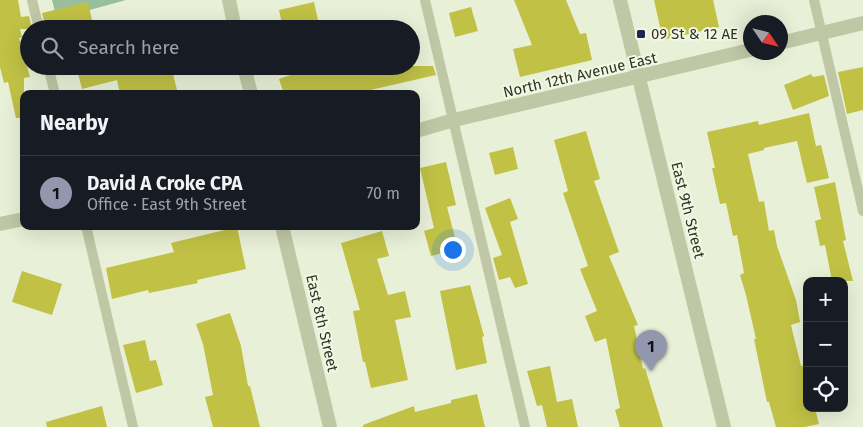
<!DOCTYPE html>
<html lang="en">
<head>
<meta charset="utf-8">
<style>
	body { margin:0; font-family:"Fira Sans",sans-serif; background:#242831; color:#f1f3f6 }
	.controls { position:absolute; right:15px; bottom:15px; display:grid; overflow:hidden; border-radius:10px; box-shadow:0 5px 20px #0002 }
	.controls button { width:45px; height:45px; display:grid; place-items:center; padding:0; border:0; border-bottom:1px solid #363941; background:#171b24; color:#f1f3f6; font:25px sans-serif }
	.compass { position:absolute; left:743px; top:15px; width:45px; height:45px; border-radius:50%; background:#171b24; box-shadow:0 5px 20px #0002; rotate:125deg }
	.you { position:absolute; left:452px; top:249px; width:18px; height:18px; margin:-12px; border:4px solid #fff; border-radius:50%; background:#1a73e8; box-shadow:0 0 0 8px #1a73e833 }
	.badge { display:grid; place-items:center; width:32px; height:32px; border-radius:50%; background:#9297ad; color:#111; font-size:16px; font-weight:700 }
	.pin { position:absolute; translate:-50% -41px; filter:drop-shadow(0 1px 2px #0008) }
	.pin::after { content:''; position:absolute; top:26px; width:18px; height:15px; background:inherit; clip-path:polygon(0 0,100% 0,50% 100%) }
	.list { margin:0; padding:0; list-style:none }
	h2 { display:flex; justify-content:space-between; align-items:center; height:65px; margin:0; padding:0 20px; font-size:21px }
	h2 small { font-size:16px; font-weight:400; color:#9ea1a6 }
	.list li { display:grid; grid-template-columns:32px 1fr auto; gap:15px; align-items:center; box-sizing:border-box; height:75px; padding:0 20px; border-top:1px solid #363941 }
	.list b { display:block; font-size:19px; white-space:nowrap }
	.list p { margin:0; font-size:16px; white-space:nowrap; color:#9ea1a6 }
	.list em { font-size:16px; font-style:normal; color:#9ea1a6 }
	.icon { flex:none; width:28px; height:28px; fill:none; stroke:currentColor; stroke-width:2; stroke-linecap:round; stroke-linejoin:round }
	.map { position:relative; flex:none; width:863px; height:427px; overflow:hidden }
	.search { position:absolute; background:#171b24; box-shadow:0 5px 20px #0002; left:20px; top:20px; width:400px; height:55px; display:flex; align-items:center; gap:12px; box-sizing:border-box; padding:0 18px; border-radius:28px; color:#9ea1a6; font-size:19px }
	.panel { position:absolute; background:#171b24; box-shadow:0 5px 20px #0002; left:20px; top:90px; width:400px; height:140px; border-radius:10px }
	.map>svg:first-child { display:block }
</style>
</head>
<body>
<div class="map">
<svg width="863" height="427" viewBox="0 0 863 427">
	<rect width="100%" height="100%" fill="#e9f0d8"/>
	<path fill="#99be9d" d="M52 0H126L57 19Z"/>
	<path fill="#c0c145" d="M0 0H18L21 17 29 16 32 29H20L22 37 19 38 30 77 24 78V118H16L8 82 4 83 0 67Z
		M514 0H566L580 34 586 33 592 60 520 77 513 49 532 45Z
		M654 0H713L719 27 663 40Z
		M88 2 94 29H46L42 13Z
		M314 2 320 29H283L279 10Z
		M471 7 478 31 455 37 449 13Z
		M76 66H171L178 94H120L117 80 82 89Z
		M331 66H433L436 75 353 94H284L279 79 305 70 306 72Z
		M863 67V110L847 114 838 72Z
		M811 74 813 77 824 75 829 96 793 110 784 85Z
		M809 113 816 146 821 145 829 178 807 183 797 141 764 148V150L748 154 759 202 764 201 769 231 774 230 777 246 796 300 800 322 791 325 801 366 807 365V408H815L819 424 805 427H776L769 402H767L754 339H756L746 295 740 275 744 273 737 235 733 236 726 203 720 204 712 168H715L707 132 758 121 759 125Z
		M586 131 600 179 594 181 619 252 609 256 638 325 634 326 643 369 645 368 663 427H620L615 410 620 408 606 338 595 342 585 316 597 311 580 269 588 266 563 193 568 191 554 140Z
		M513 147 518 169 495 175 489 153Z
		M446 162 456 205 447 207 458 249 431 256 424 231 434 228 420 168Z
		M835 182 846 240 843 241 853 281H832L825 245 820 246 815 221 821 219 814 187Z
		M510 198 518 219 510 222 528 284 515 288 510 277 499 280 493 258 502 255 485 208Z
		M237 227 246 269 197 280 198 283 149 293 148 290 112 299 106 268 174 252 171 243Z
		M382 231 389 256 377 259 388 295 405 291 411 317 395 320 408 380 371 388 365 362H363L353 311 360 310 341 243Z
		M22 271 62 284 52 315 12 302Z
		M470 285 484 336 482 337 487 363 456 370 440 291Z
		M230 313 241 346 248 386H250L260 427H213L205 397 213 395 203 344 196 324Z
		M145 340 150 361 156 360 163 385 136 393 123 345Z
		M550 366 557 402 572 399 578 427H547L542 405 548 404 537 406 527 371Z
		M477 394 485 427H363V425L414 406 415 412 451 403V400Z
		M102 406 107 427H47L46 422Z"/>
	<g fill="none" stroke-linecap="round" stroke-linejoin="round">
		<path stroke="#bfc7a5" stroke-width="10" d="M32 0 39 29
			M425 0 525 427
			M814 0 863 211
			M48 66 55 94
			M86 226 133 427"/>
		<path stroke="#bfc7a5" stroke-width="14" d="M229 0 235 29
			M780 43 863 23
			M244 66 251 94
			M416 131 454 120 750 50
			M0 224 24 219
			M282 226 330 427"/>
		<path stroke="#bfc7a5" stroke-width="14" d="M620 0 724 427"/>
	</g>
	<rect fill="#1d2653" stroke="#f2f8e4" stroke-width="2" x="636" y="29" width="10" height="10" rx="2.5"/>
	<g text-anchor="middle" stroke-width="4" stroke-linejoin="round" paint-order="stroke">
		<g font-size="15" fill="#323326" stroke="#f2f8e4" text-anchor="start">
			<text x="651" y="39">09 St &amp; 12 AE</text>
		</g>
		<g font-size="15" fill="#323326" stroke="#f2f8e4">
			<text transform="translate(580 75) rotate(-13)" y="5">North 12th Avenue East</text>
			<text transform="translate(688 210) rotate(76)" y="5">East 9th Street</text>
			<text transform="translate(322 323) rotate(77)" y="5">East 8th Street</text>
		</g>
	</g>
</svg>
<div class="controls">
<button>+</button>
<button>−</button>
<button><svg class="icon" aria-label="locate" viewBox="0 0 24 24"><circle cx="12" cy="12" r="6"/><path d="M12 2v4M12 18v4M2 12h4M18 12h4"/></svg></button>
</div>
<svg class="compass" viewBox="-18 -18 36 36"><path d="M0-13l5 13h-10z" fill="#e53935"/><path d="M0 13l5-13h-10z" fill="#9ea1a6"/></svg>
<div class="you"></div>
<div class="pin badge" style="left:651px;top:371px">1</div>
<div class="search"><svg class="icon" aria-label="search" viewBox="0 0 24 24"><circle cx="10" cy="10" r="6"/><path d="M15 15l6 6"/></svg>Search here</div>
<section class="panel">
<h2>Nearby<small></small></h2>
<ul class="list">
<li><span class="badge">1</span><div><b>David A Croke CPA</b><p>Office · East 9th Street</p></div><em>70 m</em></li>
</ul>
</section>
</div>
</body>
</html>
